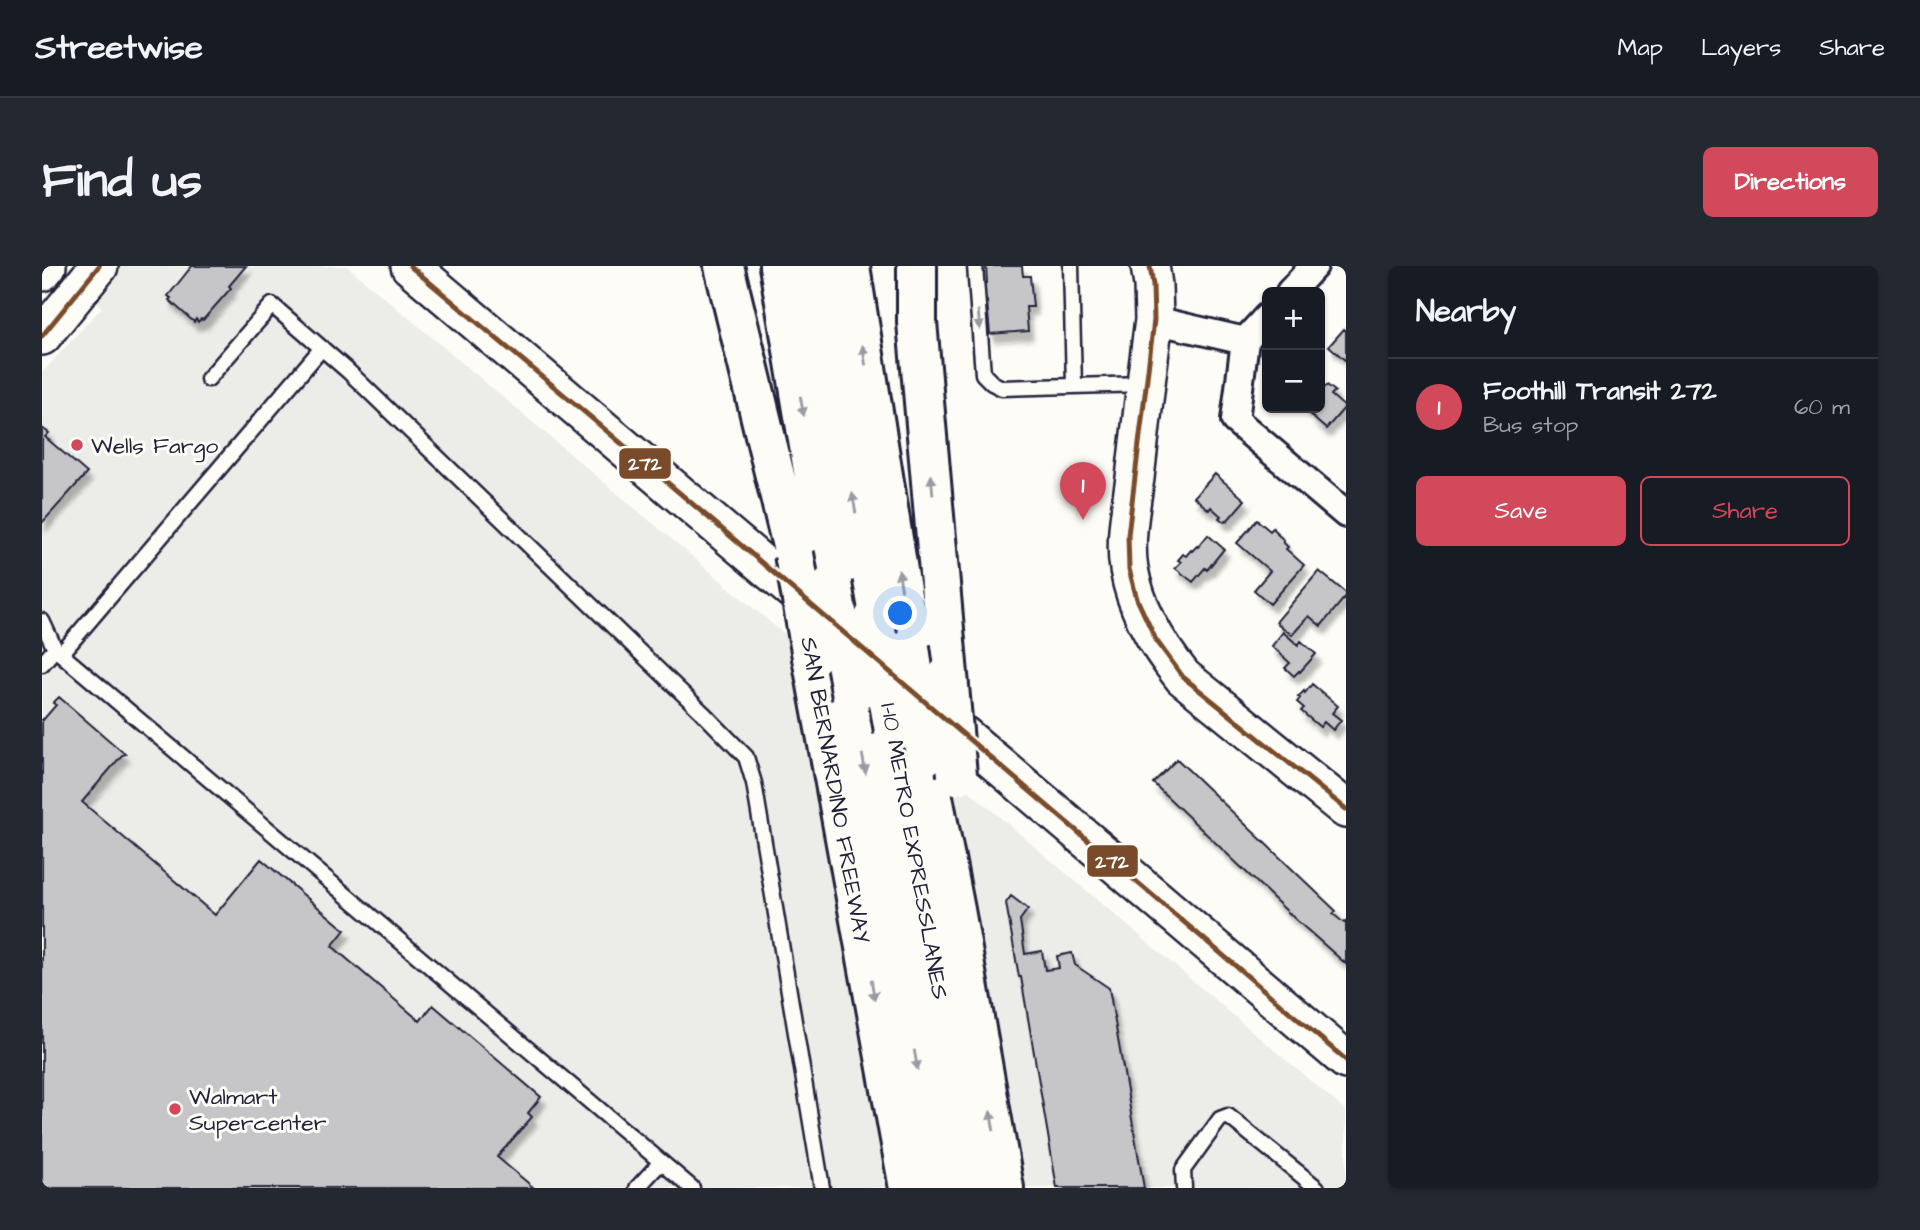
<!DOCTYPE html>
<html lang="en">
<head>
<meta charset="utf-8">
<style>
	body { margin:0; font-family:"Architects Daughter",sans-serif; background:#242831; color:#f1f3f6 }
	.controls { position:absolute; right:21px; top:21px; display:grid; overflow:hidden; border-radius:10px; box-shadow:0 2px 5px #0004 }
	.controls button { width:63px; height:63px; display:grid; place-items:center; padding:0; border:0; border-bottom:2px solid #363941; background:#171b24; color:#f1f3f6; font:35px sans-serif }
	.you { position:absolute; left:859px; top:348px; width:24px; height:24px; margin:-18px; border:5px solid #fff; border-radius:50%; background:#1a73e8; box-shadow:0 0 0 10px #1a73e833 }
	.badge { display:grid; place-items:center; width:46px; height:46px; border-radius:50%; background:#d1495b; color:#fff; font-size:23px; font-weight:700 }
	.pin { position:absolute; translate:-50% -58px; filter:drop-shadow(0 2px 4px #0008) }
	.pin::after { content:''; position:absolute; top:37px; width:24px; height:21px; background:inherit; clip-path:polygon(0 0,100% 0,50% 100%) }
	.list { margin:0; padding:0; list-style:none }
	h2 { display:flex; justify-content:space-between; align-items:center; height:91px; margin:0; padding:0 28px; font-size:30px }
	h2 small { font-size:23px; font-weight:400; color:#9ea1a6 }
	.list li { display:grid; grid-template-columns:46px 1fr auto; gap:21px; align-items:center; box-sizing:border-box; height:98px; padding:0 28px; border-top:2px solid #363941 }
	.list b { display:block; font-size:26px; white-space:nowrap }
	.list p { margin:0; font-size:23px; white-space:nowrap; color:#9ea1a6 }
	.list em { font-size:23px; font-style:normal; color:#9ea1a6 }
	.actions { display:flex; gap:14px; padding:21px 28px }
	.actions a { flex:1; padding:16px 0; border:2px solid #d1495b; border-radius:10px; text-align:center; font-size:24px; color:#d1495b }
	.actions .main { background:#d1495b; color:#fff }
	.map { position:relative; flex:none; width:1304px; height:922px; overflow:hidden; border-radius:10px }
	header { display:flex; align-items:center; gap:42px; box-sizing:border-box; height:98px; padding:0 35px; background:#171b24; border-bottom:2px solid #363941 }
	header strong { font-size:33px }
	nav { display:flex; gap:38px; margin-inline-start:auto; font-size:24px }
	.intro { display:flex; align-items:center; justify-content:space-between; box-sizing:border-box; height:168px; padding:0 42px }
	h1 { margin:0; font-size:49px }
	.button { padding:18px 32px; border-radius:10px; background:#d1495b; color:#fff; font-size:24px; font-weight:700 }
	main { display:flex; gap:42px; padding:0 42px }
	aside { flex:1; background:#171b24; border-radius:10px; box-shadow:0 2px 5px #0004 }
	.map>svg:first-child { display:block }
</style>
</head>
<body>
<header>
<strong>Streetwise</strong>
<nav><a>Map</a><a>Layers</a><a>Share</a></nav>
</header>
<div class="intro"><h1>Find us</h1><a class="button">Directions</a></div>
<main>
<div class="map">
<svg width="1304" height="922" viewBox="0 0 1304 922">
	<defs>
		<filter id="shadow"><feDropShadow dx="4.5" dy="8" stdDeviation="2" flood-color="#0004"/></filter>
	</defs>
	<rect width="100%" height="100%" fill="#fdfcf7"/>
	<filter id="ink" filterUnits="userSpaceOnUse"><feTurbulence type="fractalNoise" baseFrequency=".0143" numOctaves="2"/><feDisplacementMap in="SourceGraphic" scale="14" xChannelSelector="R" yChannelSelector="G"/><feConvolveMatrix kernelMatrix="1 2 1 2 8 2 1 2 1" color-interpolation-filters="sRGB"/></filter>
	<g filter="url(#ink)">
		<path fill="#ecece9" d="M17 0H305L722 351 1304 845V922H0V107L60 41Z"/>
		<path fill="#c6c6c8" stroke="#22223b" stroke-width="2" filter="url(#shadow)" d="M150 0H204L187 20 189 22 161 54 159 53 156 56 154 53 152 56 127 34 129 32 126 30Z
			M944 0H980L981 10H988L991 41H984L986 65 948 68 945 36 944 37 943 34 937 35 936 20 945 17Z
			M1302 63 1304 65V95L1287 80Z
			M1285 119 1293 125 1289 129 1303 141 1284 163 1268 149 1270 147 1263 142H1278V120L1281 123Z
			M0 162 7 167 3 171 45 207 0 257Z
			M1173 208 1203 234 1185 255 1184 254 1182 256 1177 252 1179 250 1169 241 1167 244 1152 231Z
			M1215 254 1228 265 1231 262 1236 267 1235 268 1242 274 1241 276 1246 281 1244 283 1262 299 1228 338 1212 324 1228 305 1195 277Z
			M1166 269 1182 283 1165 304 1163 302 1151 316 1133 302 1139 296 1136 294 1141 288 1144 290 1149 284 1150 285 1155 280 1156 281Z
			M1277 305 1304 327V330L1279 360 1267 350 1250 369 1234 356Z
			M1241 366 1256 379 1259 375 1274 388 1258 406 1257 405 1252 410 1243 402 1248 397 1230 380Z
			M1270 418 1296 440 1290 447 1299 454 1291 464 1282 456 1278 461 1259 445 1262 442 1255 436 1258 432 1256 431 1262 425 1263 427Z
			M17 431 83 488 80 489 40 536 173 649 219 593 303 664 290 680 359 739 378 755 391 739 499 831 486 847 490 851 455 891 492 922H0V453L1 454 14 439 11 437Z
			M1135 493 1294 645 1291 648 1302 657 1304 655V698L1252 652 1111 517Z
			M969 630 986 643 978 654 983 688 1000 685 1003 704 1017 702 1015 690 1030 687 1033 699 1067 722 1102 922H1015L979 711H977L964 637Z"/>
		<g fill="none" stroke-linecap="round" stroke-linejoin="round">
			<g stroke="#22223b" stroke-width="19">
				<path id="service" d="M933 0 941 108 950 117 960 122 1103 118
					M1029 0 1032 120
					M166 113 230 39 306 105 661 447 704 491 712 517 780 922
					M0 355 13 383 650 922
					M19 388 280 82
					M0 398 13 383
					M595 922 619 896
					M1142 922 1141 904 1178 853 1186 850 1275 922"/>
			</g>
			<g stroke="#22223b" stroke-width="32">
				<path id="minor" d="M1248 26 1272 0
					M1112 54 1203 75 1225 51
					M1203 75 1193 154 1304 248"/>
			</g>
			<g stroke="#22223b" stroke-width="42">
				<path id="secondary" d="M368 0 773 343
					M1108 0 1111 19 1112 54C1105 106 1099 159 1093 212 1089 240 1082 275 1087 303 1094 344 1115 379 1141 411L1304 543
					M0 6 5 0
					M0 70 57 0
					M892 444 1304 794"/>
			</g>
			<g stroke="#22223b" stroke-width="44">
				<path id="motorway" d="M682 0 752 288
					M737 0 790 318
					M770 0 832 352
					M808 0 868 381
					M875 0V56L906 409
					M770 391 867 922
					M810 431 896 922
					M852 465 932 922
					M883 490 913 644 962 922"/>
			</g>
			<use href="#service" stroke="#fdfcf7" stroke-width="14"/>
			<use href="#minor" stroke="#fdfcf7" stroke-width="26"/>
			<use href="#secondary" stroke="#fdfcf7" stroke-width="37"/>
			<use href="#motorway" stroke="#fdfcf7" stroke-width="38"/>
			<g stroke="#22223b" stroke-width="44" stroke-linecap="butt">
				<path id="motorway-bridge" d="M752 288 770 391
					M790 318 810 431
					M832 352 852 465
					M868 381 883 490
					M906 409 915 509"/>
			</g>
			<use href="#motorway-bridge" stroke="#fdfcf7" stroke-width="38"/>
			<g stroke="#fdfcf7" stroke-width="10">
				<path id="bus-1" d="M368 0 546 149 1304 794
					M1108 0 1111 19 1112 54 1086 269 1087 303 1095 333 1114 374 1141 411 1304 543
					M0 70 57 0"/>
			</g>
			<use href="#bus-1" stroke="#7a4b2a" stroke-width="5"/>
		</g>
		<defs><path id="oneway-solid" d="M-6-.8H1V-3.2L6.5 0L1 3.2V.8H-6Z" transform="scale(1.75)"/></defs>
		<g fill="#9a9aa2">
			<use href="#oneway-solid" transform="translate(937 54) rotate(85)"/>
			<use href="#oneway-solid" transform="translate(822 89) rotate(-99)"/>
			<use href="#oneway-solid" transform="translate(760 140) rotate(80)"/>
			<use href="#oneway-solid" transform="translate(890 219) rotate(-95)"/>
			<use href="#oneway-solid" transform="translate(812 237) rotate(-100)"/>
			<use href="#oneway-solid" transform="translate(858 314) rotate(-99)"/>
			<use href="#oneway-solid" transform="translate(822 498) rotate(80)"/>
			<use href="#oneway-solid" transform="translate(831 724) rotate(80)"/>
			<use href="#oneway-solid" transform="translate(874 794) rotate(80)"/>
			<use href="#oneway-solid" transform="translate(950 855) rotate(-100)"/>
		</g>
	</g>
	<g fill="#d1495b" stroke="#fdfcf7" stroke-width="2.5">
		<circle cx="35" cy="179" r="7"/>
		<circle cx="133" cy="843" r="7"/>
	</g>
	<g text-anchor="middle" stroke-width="6" stroke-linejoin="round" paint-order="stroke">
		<g font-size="23" fill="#22223b" stroke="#fdfcf7" text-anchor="start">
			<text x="49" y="187">Wells Fargo</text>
			<text x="147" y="838">Walmart<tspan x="147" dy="26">Supercenter</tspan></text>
		</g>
		<g font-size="23" fill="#22223b" stroke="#fdfcf7">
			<text transform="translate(794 524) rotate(80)" y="8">SAN BERNARDINO FREEWAY</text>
			<text transform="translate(873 585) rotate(80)" y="8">I-10 METRO EXPRESSLANES</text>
		</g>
	</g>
	<g stroke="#fdfcf7" stroke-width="2.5">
		<rect x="576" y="181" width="54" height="33" rx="7" fill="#7a4b2a"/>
		<rect x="1044" y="578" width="53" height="34" rx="7" fill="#7a4b2a"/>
	</g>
	<g font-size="19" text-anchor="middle" font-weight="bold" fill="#fff">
		<text x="603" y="204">272</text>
		<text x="1070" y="602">272</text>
	</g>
</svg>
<div class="controls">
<button>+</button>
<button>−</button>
</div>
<div class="you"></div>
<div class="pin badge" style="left:1041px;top:254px">1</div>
</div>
<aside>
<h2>Nearby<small></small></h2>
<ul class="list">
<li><span class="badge">1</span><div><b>Foothill Transit 272</b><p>Bus stop</p></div><em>60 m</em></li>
</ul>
<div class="actions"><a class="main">Save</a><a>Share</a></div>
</aside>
</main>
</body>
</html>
